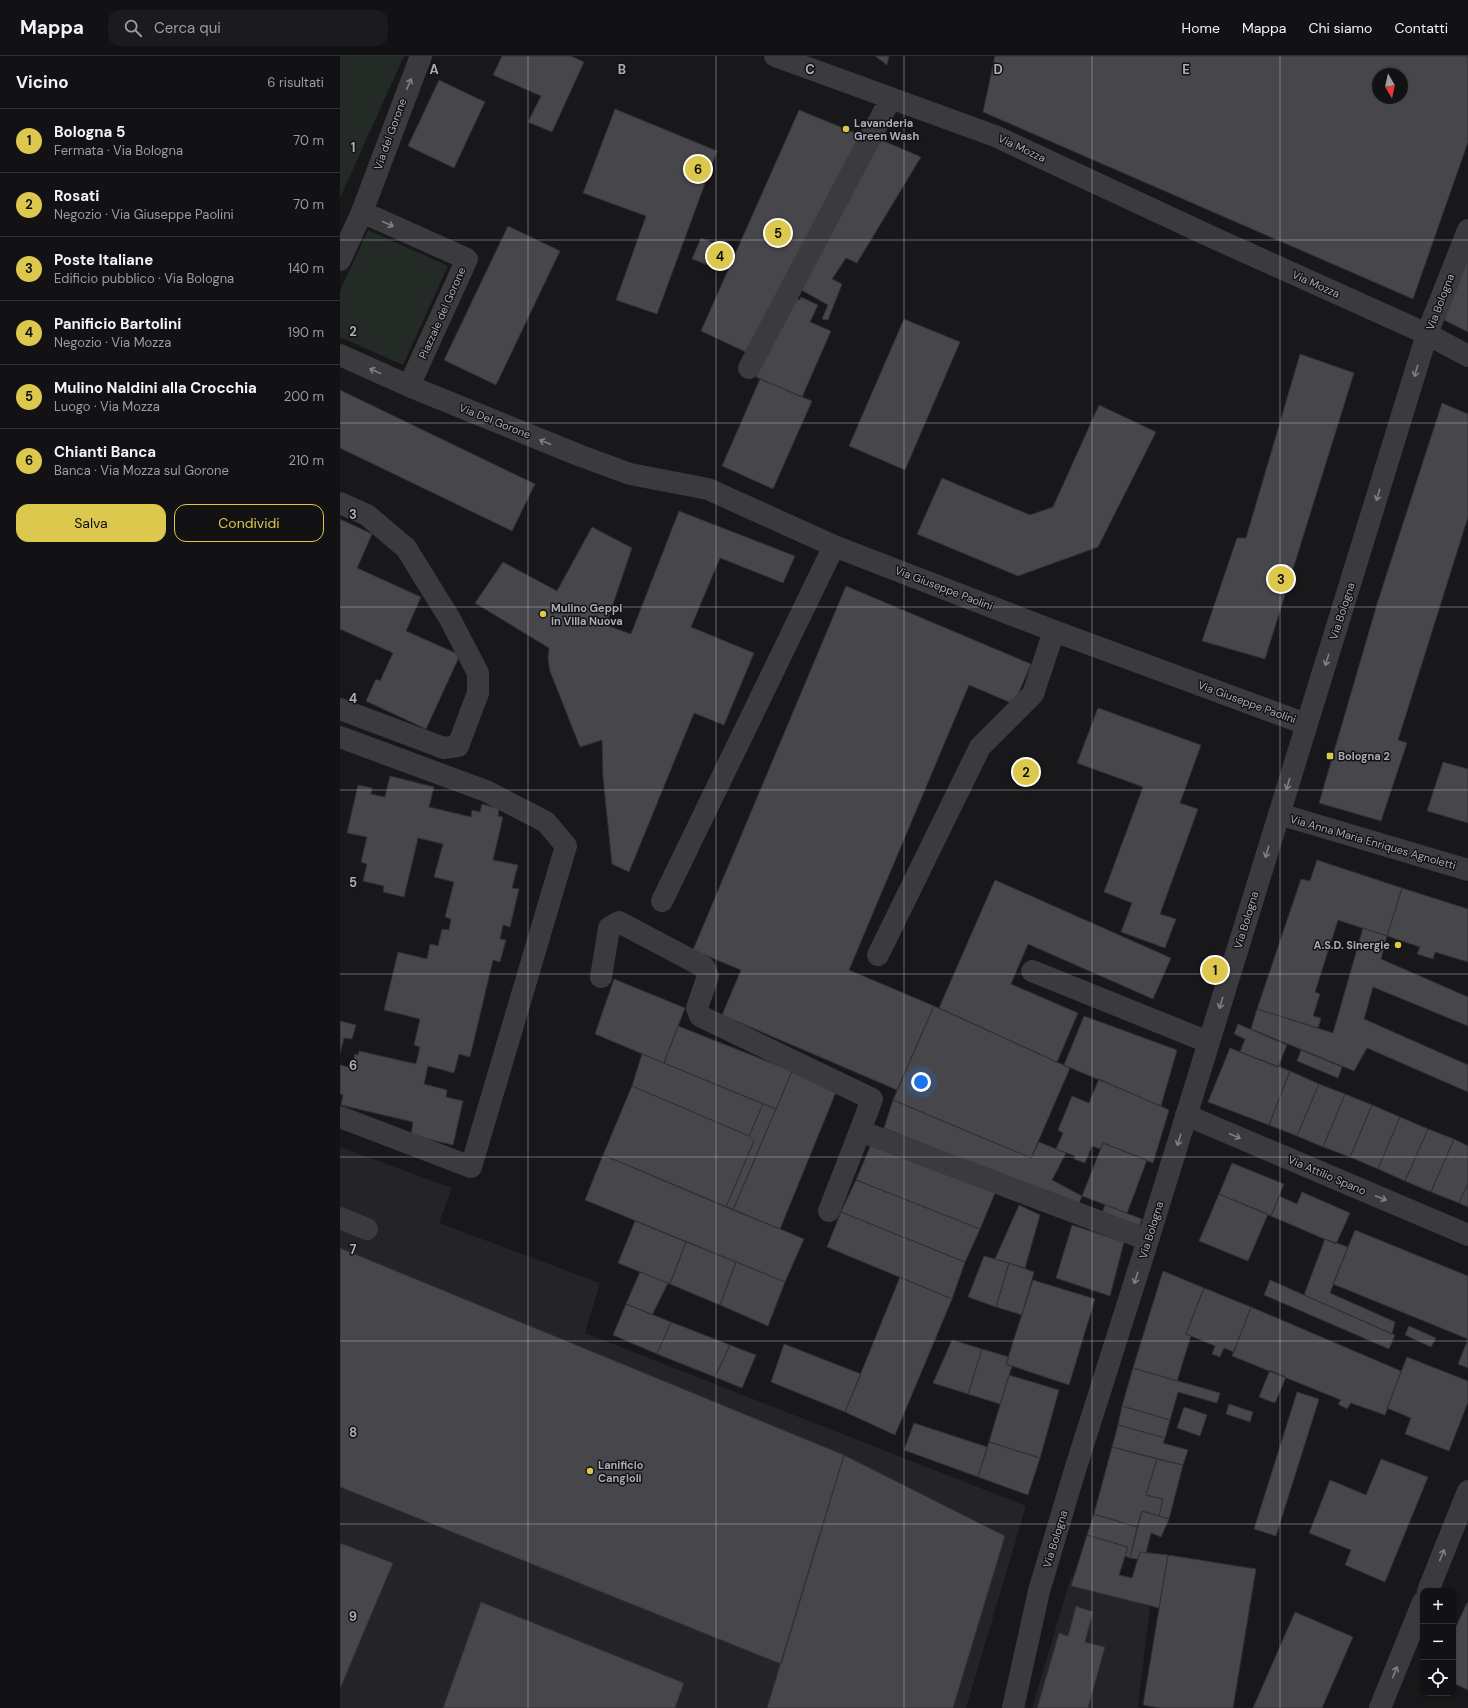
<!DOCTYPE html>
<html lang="it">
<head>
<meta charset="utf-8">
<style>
	body { margin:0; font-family:"DM Sans",sans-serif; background:#1b1a1c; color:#f1f3f6 }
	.controls { position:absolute; right:12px; bottom:12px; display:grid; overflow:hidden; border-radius:8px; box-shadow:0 1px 3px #0004 }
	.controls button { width:36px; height:36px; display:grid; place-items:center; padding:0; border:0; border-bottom:1px solid #313133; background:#121113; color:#f1f3f6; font:20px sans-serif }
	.compass { position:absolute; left:1032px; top:12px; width:36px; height:36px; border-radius:50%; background:#121113; box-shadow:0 1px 3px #0004; rotate:171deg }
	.you { position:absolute; left:581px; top:1026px; width:14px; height:14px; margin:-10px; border:3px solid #fff; border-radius:50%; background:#1a73e8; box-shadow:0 0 0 6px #1a73e833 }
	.badge { display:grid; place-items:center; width:26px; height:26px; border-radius:50%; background:#dbc84d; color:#111; font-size:13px; font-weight:700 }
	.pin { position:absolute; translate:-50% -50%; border:2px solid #fff; box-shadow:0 1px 4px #0006 }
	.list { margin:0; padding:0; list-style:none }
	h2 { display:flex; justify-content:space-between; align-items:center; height:52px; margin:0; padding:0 16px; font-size:17px }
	h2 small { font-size:13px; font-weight:400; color:#9c9da0 }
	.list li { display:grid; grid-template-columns:26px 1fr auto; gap:12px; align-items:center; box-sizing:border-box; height:64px; padding:0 16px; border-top:1px solid #313133 }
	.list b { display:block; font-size:15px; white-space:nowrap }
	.list p { margin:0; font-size:13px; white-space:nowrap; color:#9c9da0 }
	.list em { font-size:13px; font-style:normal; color:#9c9da0 }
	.actions { display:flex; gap:8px; padding:12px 16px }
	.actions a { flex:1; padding:9px 0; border:1px solid #dbc84d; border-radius:12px; text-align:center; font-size:14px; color:#dbc84d }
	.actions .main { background:#dbc84d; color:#111 }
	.icon { flex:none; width:22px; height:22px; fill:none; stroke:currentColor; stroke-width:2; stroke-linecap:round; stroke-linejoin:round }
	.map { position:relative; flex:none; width:1128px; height:1652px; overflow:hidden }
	header { display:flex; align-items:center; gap:24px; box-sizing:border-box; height:56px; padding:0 20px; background:#121113; border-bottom:1px solid #313133 }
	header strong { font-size:19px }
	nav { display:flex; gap:22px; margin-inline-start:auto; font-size:14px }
	.search { width:280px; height:36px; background:#1b1a1c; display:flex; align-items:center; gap:10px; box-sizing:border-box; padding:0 14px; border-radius:12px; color:#9c9da0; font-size:15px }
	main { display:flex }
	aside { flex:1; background:#121113 }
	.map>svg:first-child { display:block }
</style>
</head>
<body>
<header>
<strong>Mappa</strong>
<div class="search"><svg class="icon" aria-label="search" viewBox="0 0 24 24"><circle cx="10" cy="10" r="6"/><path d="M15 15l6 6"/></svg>Cerca qui</div>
<nav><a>Home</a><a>Mappa</a><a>Chi siamo</a><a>Contatti</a></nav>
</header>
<main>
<aside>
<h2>Vicino<small>6 risultati</small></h2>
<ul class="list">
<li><span class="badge">1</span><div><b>Bologna 5</b><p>Fermata · Via Bologna</p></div><em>70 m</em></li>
<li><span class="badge">2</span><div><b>Rosati</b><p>Negozio · Via Giuseppe Paolini</p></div><em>70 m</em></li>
<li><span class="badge">3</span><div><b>Poste Italiane</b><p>Edificio pubblico · Via Bologna</p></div><em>140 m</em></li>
<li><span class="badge">4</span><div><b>Panificio Bartolini</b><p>Negozio · Via Mozza</p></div><em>190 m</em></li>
<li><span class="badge">5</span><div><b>Mulino Naldini alla Crocchia</b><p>Luogo · Via Mozza</p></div><em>200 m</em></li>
<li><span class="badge">6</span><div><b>Chianti Banca</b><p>Banca · Via Mozza sul Gorone</p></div><em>210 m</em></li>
</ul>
<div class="actions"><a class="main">Salva</a><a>Condividi</a></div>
</aside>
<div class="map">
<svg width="1128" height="1652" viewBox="0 0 1128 1652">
	<rect width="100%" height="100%" fill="#181719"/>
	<path fill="#242326" d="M0 1091 112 1132 99 1167 260 1227 245 1277 686 1450 626 1652H0Z
		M731 1521 810 1551 798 1651 802 1652H692Z"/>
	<path fill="#242a26" d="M0 0H64L0 142Z
		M28 174 108 210 63 309 0 281V235Z"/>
	<path fill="#47474b" stroke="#323135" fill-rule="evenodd" d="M162 0H231L244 6 212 76 188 66 201 40 153 19Z
		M535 0H549L547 9Z
		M655 0H1128V86L1073 243 643 56ZM1038 18H1062V42H1038Z
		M99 24 145 46 114 112 68 90Z
		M275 53 377 95 317 258 276 244 306 160 243 137Z
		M459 54 520 79 410 298 361 275Z
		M537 82 581 101 517 207 506 202 492 223 502 228 488 264 482 263 488 249 458 232Z
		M168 170 220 195 156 329 104 304Z
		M361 182 393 195 384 215 352 203Z
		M1128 203V276L1104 264Z
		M451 241 460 244 461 241 478 249 470 266 491 275 462 341 416 321Z
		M564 263 620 286 565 414 509 390Z
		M960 298 1014 317 925 603 862 585 897 482H906Z
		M420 323 472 345 433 433 382 410Z
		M0 334 195 428 172 475 0 392Z
		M1102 347 1128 358V461L1058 684 1067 687 1041 765 979 747 1037 548Z
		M759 349 816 376 758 491 678 520 577 478 602 422 690 459 713 451Z
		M339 455 455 500 443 527 380 502 351 571 414 597 384 669 354 657 289 816 272 808 263 721 262 684 240 691 210 615 208 603 209 592 135 547 163 506 217 535 252 471 292 492 266 569 291 578Z
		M0 463 32 478 17 512 81 541 66 575 120 599 86 673 26 645 36 623 40 625 53 597 0 573Z
		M506 530 691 608 674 648 629 629 509 914 594 950 557 1034 382 959 401 914 353 894Z
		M758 652 861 689 840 747 858 753 820 858 836 863 825 892 781 876 792 847 764 836 803 731 737 707Z
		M1103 706 1128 713V767L1087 755Z
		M50 720 94 731 89 751 131 761 132 754 140 756 142 748 159 753 158 760 163 761 153 804 178 809 172 832 179 833 170 871 163 869 160 883 166 884 160 906 153 904 130 1001 119 998 114 1017 88 1010 84 1028 107 1034 106 1041 123 1045 113 1089 71 1079 73 1066 1 1049 3 1039 0 1038V1009L12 1012 15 998 18 999 19 995 76 1008 80 991 74 989 80 963 44 954 58 896 87 903 90 888 98 890 102 873 109 874 111 863 105 861 114 826 94 821 103 788 78 782 64 841 43 836 44 830 23 825 27 808 21 806 27 781 7 777 18 729 32 732 31 738 45 741Z
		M977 804 1062 832 1047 880 998 864 975 936 980 938 973 960 981 962 978 972 917 953 961 823 970 825Z
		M655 824 831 902 813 943 688 888 671 928 738 957 717 1006 599 952Z
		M1062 832 1128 853V906L1095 896 1093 903 1077 898 1080 891 1047 880Z
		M1023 872 1047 880 1041 903 1128 941V970L1033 931 1024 963 1128 1009V1036L1027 992 1014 1015 911 973 917 953 993 977Z
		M274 923 345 952 324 1007 255 978Z
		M594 950 730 1012 691 1102 553 1044Z
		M744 960 837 994 821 1050 724 1009Z
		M0 965 16 969 12 983 4 982 0 997Z
		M898 968 947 989 938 1011 900 996 905 983 894 978Z
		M338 970 452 1015 436 1053 324 1007Z
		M890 992 950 1015 929 1069 868 1046Z
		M961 994 1002 1011 998 1022 957 1005Z
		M302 998 423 1048 409 1080 292 1030Z
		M452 1015 496 1036 440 1173 393 1154Z
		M950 1015 979 1028 957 1080 929 1069Z
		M759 1023 829 1054 813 1107 763 1087 760 1093 752 1090 745 1107 734 1103 735 1100 716 1093 723 1077 718 1074 732 1040 749 1047Z
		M979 1028 1005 1038 983 1091 957 1080Z
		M292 1030 409 1080 414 1085 386 1151 263 1099Z
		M1005 1038 1032 1049 1010 1101 983 1091Z
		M553 1044 691 1102 699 1086 726 1097 712 1124 742 1140 736 1155 717 1142 544 1072Z
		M423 1048 436 1053 393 1154 386 1151 414 1085 409 1080Z
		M1032 1049 1060 1061 1038 1113 1010 1101Z
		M1060 1061 1088 1073 1065 1125 1038 1113Z
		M1088 1073 1114 1083 1091 1136 1065 1125Z
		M1114 1083 1128 1090V1128L1119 1147 1091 1136Z
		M533 1084 656 1135 640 1173 516 1124Z
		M763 1087 807 1104 787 1157 742 1140Z
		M263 1099 464 1183 445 1226 245 1144Z
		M892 1107 944 1128 931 1160 879 1138Z
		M516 1124 640 1173 625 1206 501 1156Z
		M1128 1128V1151L1119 1147Z
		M962 1136 1010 1157 996 1188 931 1160 939 1140 957 1148Z
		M879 1138 928 1158 908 1205 859 1185Z
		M679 1149 700 1159 685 1212 655 1203Z
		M765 1149 802 1163 797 1177 761 1159Z
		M501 1156 625 1206 612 1243 487 1191Z
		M295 1165 346 1186 330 1228 278 1207Z
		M732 1169 784 1186 770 1240 716 1222Z
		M1015 1174 1128 1220V1283L993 1228Z
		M985 1183 1008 1191 990 1237 1055 1266 1052 1278 964 1239Z
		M346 1186 396 1206 380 1249 330 1228Z
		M0 1192 504 1399 441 1608 0 1431Z
		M644 1200 669 1207 656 1251 628 1241Z
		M396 1206 445 1226 428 1270 380 1249Z
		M669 1207 694 1216 682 1259 656 1251Z
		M823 1215 864 1232 846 1278 851 1280 837 1325 793 1312Z
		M300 1216 328 1227 312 1259 286 1248Z
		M560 1221 612 1243 555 1379 505 1356Z
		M693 1224 755 1243 729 1329 666 1308Z
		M930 1224 1055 1279 1049 1293 924 1239Z
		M864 1232 911 1251 894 1296 884 1292 880 1301 872 1298 875 1290 846 1278Z
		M286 1248 331 1266 317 1298 273 1279Z
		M911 1251 1061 1315 1045 1359 1011 1347 1007 1353 998 1348 1001 1344 892 1300Z
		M331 1266 390 1289 375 1321 317 1298Z
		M1069 1270 1096 1282 1091 1291 1065 1279Z
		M1128 1283V1312L1118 1308Z
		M612 1284 642 1293 628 1338 593 1327Z
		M444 1288 521 1318 505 1356 431 1326Z
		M390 1289 416 1299 402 1332 375 1321Z
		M642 1293 669 1301 666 1308 672 1310 660 1348 628 1338Z
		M1067 1301 1128 1325V1346L1109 1395 1065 1378 1071 1362 1047 1352Z
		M793 1312 880 1337 877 1347 838 1336 830 1364 782 1350Z
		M930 1314 946 1321 935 1347 919 1341Z
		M669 1319 719 1334 700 1402 649 1386Z
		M957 1336 979 1343 936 1480 914 1473Z
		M889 1348 913 1356 910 1366 886 1358Z
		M782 1350 830 1364 825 1382 778 1369Z
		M844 1351 867 1359 860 1380 837 1372Z
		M574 1367 647 1391 638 1421 564 1394Z
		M778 1369 825 1382 823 1387 848 1394 843 1409 772 1391Z
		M649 1386 700 1402 688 1439 638 1421Z
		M772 1391 817 1403 806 1439 823 1443 819 1460 802 1455 797 1471 754 1458Z
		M504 1399 665 1480 613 1652H427Z
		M817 1403 843 1409 829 1463 819 1460 823 1443 806 1439Z
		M1041 1403 1088 1421 1045 1526 1005 1509 1011 1494 969 1477 990 1424 1026 1439Z
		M802 1455 829 1463 821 1481 811 1477 806 1497 800 1496 798 1503 790 1502Z
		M754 1458 797 1471 790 1502 785 1500 788 1491 747 1479Z
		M747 1479 788 1491 779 1519 792 1522 800 1496 828 1499 819 1552 731 1530Z
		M0 1487 53 1507 0 1633Z
		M828 1499 916 1513 893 1652H820L803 1649Z
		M141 1546 344 1627 335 1652H103Z
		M1127 1547H1128V1634L1113 1627V1577Z
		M736 1550 753 1556 745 1586 765 1591 748 1652H697L719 1577 728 1580Z
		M955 1556 1013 1581 982 1652H913Z"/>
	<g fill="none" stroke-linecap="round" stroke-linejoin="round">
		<path stroke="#3b3b3f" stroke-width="22" d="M435 0 655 80 874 182 1087 278 1128 300
			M22 156 81 0
			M0 204 22 156 127 203 69 330
			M0 299 69 330 241 400 290 418 368 433 494 490 714 575 966 668
			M409 312 551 42
			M0 447 27 459 66 492 110 563 138 617V637L118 690 104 692 0 653
			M0 681 146 735 206 766 226 790 131 1111 0 1061
			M939 758 1128 814
			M322 845 494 490
			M538 899 640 691 693 638 714 575
			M692 915 868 986
			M261 921 269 872 279 866 364 911 368 920 357 952 360 960 532 1043 520 1075 808 1184
			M846 1059 1128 1179
			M489 1155 520 1075
			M0 1162 27 1173
			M1088 1535 1128 1435
			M673 1652 699 1535 735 1414 808 1184 1087 278 1128 174
			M1040 1652 1083 1546"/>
	</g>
	<defs><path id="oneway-shaft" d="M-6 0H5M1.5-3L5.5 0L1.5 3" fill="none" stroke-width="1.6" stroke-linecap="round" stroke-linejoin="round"/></defs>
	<g stroke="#7e7f87">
		<use href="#oneway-shaft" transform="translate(69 28) rotate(-67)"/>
		<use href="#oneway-shaft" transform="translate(48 168) rotate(24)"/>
		<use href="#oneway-shaft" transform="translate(35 315) rotate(-156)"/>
		<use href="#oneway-shaft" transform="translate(1076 315) rotate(107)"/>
		<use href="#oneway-shaft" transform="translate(205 386) rotate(-158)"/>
		<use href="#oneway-shaft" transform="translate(1038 439) rotate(107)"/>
		<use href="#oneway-shaft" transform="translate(987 604) rotate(108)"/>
		<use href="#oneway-shaft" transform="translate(948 728) rotate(107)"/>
		<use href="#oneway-shaft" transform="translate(927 796) rotate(107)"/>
		<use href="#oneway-shaft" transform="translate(881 947) rotate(107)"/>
		<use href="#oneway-shaft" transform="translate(895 1080) rotate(23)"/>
		<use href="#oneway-shaft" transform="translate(839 1084) rotate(107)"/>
		<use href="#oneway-shaft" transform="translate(1041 1142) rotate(23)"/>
		<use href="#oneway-shaft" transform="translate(796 1222) rotate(108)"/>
		<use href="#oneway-shaft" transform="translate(1102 1499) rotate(-68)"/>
		<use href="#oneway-shaft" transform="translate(1055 1616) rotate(-68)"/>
	</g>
	<path fill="none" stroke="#abacb7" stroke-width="1" stroke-opacity="0.55" d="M188 0V1652M376 0V1652M564 0V1652M752 0V1652M940 0V1652M0 184H1128M0 367H1128M0 551H1128M0 734H1128M0 918H1128M0 1101H1128M0 1285H1128M0 1468H1128"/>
	<g fill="#dbc84d" stroke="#131214" stroke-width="1.5">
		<circle cx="506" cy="73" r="4"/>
		<circle cx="203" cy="558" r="4"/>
		<rect x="986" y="696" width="8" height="8" rx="2"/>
		<circle cx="1058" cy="889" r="4"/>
		<circle cx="250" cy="1415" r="4"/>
	</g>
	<g text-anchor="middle" stroke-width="3" stroke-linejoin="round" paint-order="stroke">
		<g font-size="11" font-weight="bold" fill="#abacb7" stroke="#131214" text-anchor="start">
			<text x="514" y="71">Lavanderia<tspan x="514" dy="13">Green Wash</tspan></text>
			<text x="211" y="556">Mulino Geppi<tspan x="211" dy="13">in Villa Nuova</tspan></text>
			<text x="998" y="704">Bologna 2</text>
			<text x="1050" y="893" text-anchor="end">A.S.D. Sinergie</text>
			<text x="258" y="1413">Lanificio<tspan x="258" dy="13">Cangioli</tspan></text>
		</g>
		<g font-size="11" fill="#abacb7" stroke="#131214">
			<text transform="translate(50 78) rotate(-70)" y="4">Via del Gorone</text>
			<text transform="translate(682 92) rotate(25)" y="4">Via Mozza</text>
			<text transform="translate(976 228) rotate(24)" y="4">Via Mozza</text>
			<text transform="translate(1100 246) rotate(-69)" y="4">Via Bologna</text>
			<text transform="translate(102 257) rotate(-66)" y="4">Piazzale del Gorone</text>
			<text transform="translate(155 365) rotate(22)" y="4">Via Del Gorone</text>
			<text transform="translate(604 532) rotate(21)" y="4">Via Giuseppe Paolini</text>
			<text transform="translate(1002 555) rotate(-72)" y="4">Via Bologna</text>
			<text transform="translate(907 646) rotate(20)" y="4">Via Giuseppe Paolini</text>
			<text transform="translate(1033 786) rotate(16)" y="4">Via Anna Maria Enriques Agnoletti</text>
			<text transform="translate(906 864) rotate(-73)" y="4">Via Bologna</text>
			<text transform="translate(987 1119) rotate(23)" y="4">Via Attilio Spano</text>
			<text transform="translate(811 1174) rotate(-73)" y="4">Via Bologna</text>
			<text transform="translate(715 1483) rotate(-73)" y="4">Via Bologna</text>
		</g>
	</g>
	<g font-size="13" text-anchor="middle" font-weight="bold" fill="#abacb7" stroke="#131214" stroke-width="3" stroke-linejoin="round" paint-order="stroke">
		<text x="94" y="18">A</text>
		<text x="282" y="18">B</text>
		<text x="470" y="18">C</text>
		<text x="658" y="18">D</text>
		<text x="846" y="18">E</text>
		<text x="13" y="96">1</text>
		<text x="13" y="280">2</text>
		<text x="13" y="463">3</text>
		<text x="13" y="647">4</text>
		<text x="13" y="831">5</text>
		<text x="13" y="1014">6</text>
		<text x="13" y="1198">7</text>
		<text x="13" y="1381">8</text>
		<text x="13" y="1565">9</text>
	</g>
</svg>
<div class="controls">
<button>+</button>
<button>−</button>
<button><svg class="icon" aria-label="locate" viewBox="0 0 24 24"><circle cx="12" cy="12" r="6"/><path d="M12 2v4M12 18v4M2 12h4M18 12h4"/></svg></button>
</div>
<svg class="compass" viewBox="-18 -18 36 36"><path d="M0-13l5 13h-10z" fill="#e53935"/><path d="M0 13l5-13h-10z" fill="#9c9da0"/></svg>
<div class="you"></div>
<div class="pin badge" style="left:875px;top:914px">1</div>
<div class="pin badge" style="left:686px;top:716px">2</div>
<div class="pin badge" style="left:941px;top:523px">3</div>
<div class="pin badge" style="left:380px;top:200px">4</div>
<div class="pin badge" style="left:438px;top:177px">5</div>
<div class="pin badge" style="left:358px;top:113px">6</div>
</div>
</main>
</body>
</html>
